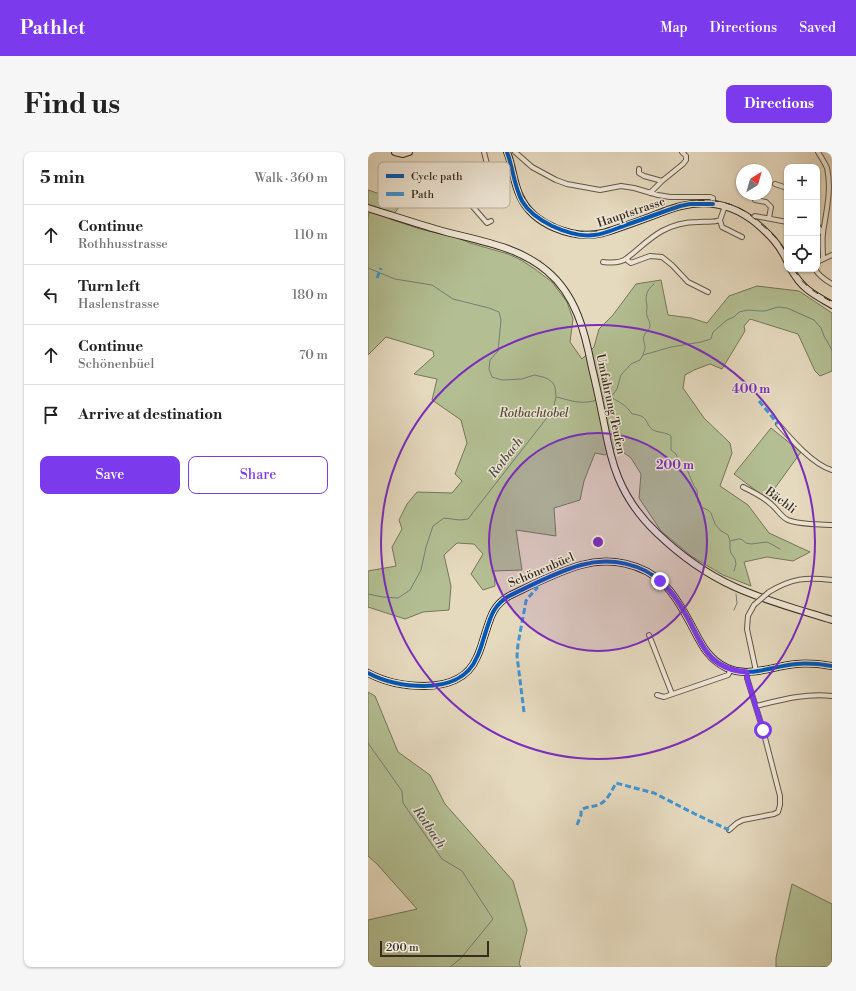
<!DOCTYPE html>
<html lang="en">
<head>
<meta charset="utf-8">
<style>
	body { margin:0; font-family:"Libre Bodoni",serif; background:#f6f6f6; color:#222 }
	.controls { position:absolute; right:12px; top:12px; display:grid; overflow:hidden; border-radius:8px; box-shadow:0 1px 3px #0004 }
	.controls button { width:36px; height:36px; display:grid; place-items:center; padding:0; border:0; border-bottom:1px solid #e0e0e0; background:#fff; color:#222; font:20px sans-serif }
	.compass { position:absolute; left:368px; top:12px; width:36px; height:36px; border-radius:50%; background:#fff; box-shadow:0 1px 3px #0004; rotate:37deg }
	.scale { position:absolute; left:12px; bottom:10px; width:109px; box-sizing:border-box; padding-left:4px; border:2px solid #372c20; border-top:0; font-size:11px; line-height:14px; white-space:nowrap; color:#372c20; -webkit-text-stroke:3px #eee6d5; paint-order:stroke }
	.stop { position:absolute; width:12px; height:12px; margin:-9px; border:3px solid #7c3aed; border-radius:50%; background:#fff }
	.stop.end { background:#7c3aed; border-color:#fff; box-shadow:0 1px 4px #0008 }
	.list { margin:0; padding:0; list-style:none }
	h2 { display:flex; justify-content:space-between; align-items:center; height:52px; margin:0; padding:0 16px; font-size:17px }
	h2 small { font-size:13px; font-weight:400; color:#767676 }
	.list li { display:grid; grid-template-columns:26px 1fr auto; gap:12px; align-items:center; box-sizing:border-box; height:60px; padding:0 16px; border-top:1px solid #e0e0e0 }
	.list b { display:block; font-size:15px; white-space:nowrap }
	.list p { margin:0; font-size:13px; white-space:nowrap; color:#767676 }
	.list em { font-size:13px; font-style:normal; color:#767676 }
	.actions { display:flex; gap:8px; padding:12px 16px }
	.actions a { flex:1; padding:9px 0; border:1px solid #7c3aed; border-radius:8px; text-align:center; font-size:14px; color:#7c3aed }
	.actions .main { background:#7c3aed; color:#fff }
	.icon { flex:none; width:22px; height:22px; fill:none; stroke:currentColor; stroke-width:2; stroke-linecap:round; stroke-linejoin:round }
	.map { position:relative; flex:none; width:464px; height:815px; overflow:hidden; border-radius:8px }
	header { display:flex; align-items:center; gap:24px; box-sizing:border-box; height:56px; padding:0 20px; background:#7c3aed; color:#fff }
	header strong { font-size:19px }
	nav { display:flex; gap:22px; margin-inline-start:auto; font-size:14px }
	.intro { display:flex; align-items:center; justify-content:space-between; box-sizing:border-box; height:96px; padding:0 24px }
	h1 { margin:0; font-size:28px }
	.button { padding:10px 18px; border-radius:8px; background:#7c3aed; color:#fff; font-size:14px; font-weight:700 }
	main { display:flex; gap:24px; padding:0 24px }
	aside { flex:1; background:#fff; border-radius:8px; box-shadow:0 1px 3px #0004 }
	.map>svg:first-child { display:block }
</style>
</head>
<body>
<header>
<strong>Pathlet</strong>
<nav><a>Map</a><a>Directions</a><a>Saved</a></nav>
</header>
<div class="intro"><h1>Find us</h1><a class="button">Directions</a></div>
<main>
<aside>
<h2>5 min<small>Walk · 360 m</small></h2>
<ul class="list">
<li><svg class="icon" aria-label="ahead" viewBox="0 0 24 24"><path d="M12 20V5M6 11l6-6 6 6"/></svg><div><b>Continue</b><p>Rothhusstrasse</p></div><em>110 m</em></li>
<li><svg class="icon" aria-label="left" viewBox="0 0 24 24"><path d="M17 20v-9H6M10 6l-5 5 5 5"/></svg><div><b>Turn left</b><p>Haslenstrasse</p></div><em>180 m</em></li>
<li><svg class="icon" aria-label="ahead" viewBox="0 0 24 24"><path d="M12 20V5M6 11l6-6 6 6"/></svg><div><b>Continue</b><p>Schönenbüel</p></div><em>70 m</em></li>
<li><svg class="icon" aria-label="arrive" viewBox="0 0 24 24"><path d="M6 21V4h12l-3 4 3 4H6"/></svg><div><b>Arrive at destination</b></div></li>
</ul>
<div class="actions"><a class="main">Save</a><a>Share</a></div>
</aside>
<div class="map">
<svg width="464" height="815" viewBox="0 0 464 815">
	<rect width="100%" height="100%" fill="#e5d9be"/>
	<filter id="stains"><feTurbulence type="fractalNoise" baseFrequency=".005" numOctaves="4"/><feColorMatrix values="0 0 0 0 .2 0 0 0 0 .09 0 0 0 0 .02 0 0 0 .5 -.17"/></filter>
	<radialGradient id="worn" r=".72"><stop offset=".6" stop-color="#630" stop-opacity="0"/><stop offset="1" stop-color="#630" stop-opacity=".3"/></radialGradient>
	<path fill="#b3bf93" stroke="#75765a" d="M65 20 66 24 54 44 40 49 32 54 22 67 52 77 91 86 102 91 140 102 153 108 167 117 184 130 199 150 205 167 202 190 214 207 226 195 231 177 245 163 268 132 293 128 300 163 323 166 339 171 361 144 389 134 431 139 464 161V219L452 224 447 219 430 182 382 167 376 174 377 179 354 217 342 212 326 218 317 223 315 236 336 266 362 291 364 301 352 334 380 353 401 381 442 400 425 409 399 405 376 410 383 434 355 423 323 404 293 379 271 346 273 322 263 306 248 295 237 303 227 301 216 329 212 348 186 356 188 384 148 378 154 418 126 419 127 434 115 438 103 422 115 402 106 392 89 391 76 403 83 434 81 458 55 460 37 467 0 455V419L28 414 24 395 34 377 31 368 39 352 49 340 84 341 94 329 87 322 99 291 93 268 64 248 69 227 46 222 66 204 65 199 18 185 0 203V38L18 44 27 39 45 26Z
		M403 276 433 300 399 347 366 322Z
		M0 540 7 544 30 600 62 623 77 652 145 729 159 778 151 812 153 815H0V768L49 757 9 712 0 704Z
		M424 732 464 752V815H408V806Z"/>
	<g fill="none" stroke-linecap="round" stroke-linejoin="round">
		<path stroke="#70817a" stroke-width="1" d="M0 65 1 62
			M0 116 27 127 64 133 85 147 121 156 131 160 133 168 130 199 122 208 121 217 124 225 134 228 154 227 166 223 175 225 180 227 185 231 187 235 188 245 185 258 100 367 92 368 76 366 65 374 58 395 53 418 42 438 30 446 15 445 0 442
			M275 202C280 193 274 192 276 184 277 180 282 178 282 173 282 170 280 167 279 164 278 161 279 157 279 154 277 145 278 138 286 132
			M189 245C203 249 215 253 229 248
			M244 246C252 250 259 254 264 262 266 262 270 263 273 264 279 266 279 274 285 278 291 281 298 280 303 284V298L308 302 311 310 318 315 326 334 329 338 330 350 333 355 340 358 343 361 347 372 352 378 360 383 362 389 370 387H373L378 391 383 392 399 390 405 393 412 397
			M234 247 243 245 249 237 253 223 263 212 272 208 275 203 303 195 333 190 343 187 345 180 359 168 366 165 371 160 380 158 392 159H397L410 155 419 156 446 168 453 176 456 184 464 198
			M362 389V397L363 401 367 407 368 412 366 419
			M366 458 369 451 368 442
			M0 591 34 639 35 651 74 707 94 719 125 767 93 806 82 815
			M453 815H463"/>
		<g stroke="#625748" stroke-width="6">
			<path id="street" d="M147 0 164 15 188 28 199 32 232 38 253 34 266 36 290 43 302 45H342L345 46V52
				M450 0C453 5 457 11 459 16 464 38 458 60 455 81 454 89 455 98 455 107
				M271 17V21L276 24 294 29
				M407 32 419 36
				M89 39 92 40 119 71 123 69
				M282 41 294 29 315 12 318 8V4L314 0
				M99 47 114 40 118 35 121 20 116 0
				M387 48 398 50 403 55 401 66
				M383 67 387 64 419 70
				M352 68 354 75 374 85
				M449 73 455 82
				M259 106 260 109 263 111 282 104 294 105 304 113 320 130 340 140
				M235 110C243 111 253 111 259 106 271 97 281 86 294 79 305 73 318 70 330 70 338 69 345 71 352 68L357 54
				M449 110 464 103
				M447 117C451 124 457 128 464 132
				M410 272C422 286 445 313 464 318
				M375 335C385 340 396 345 404 353 410 358 413 365 420 368 432 373 451 372 464 373
				M401 440C424 426 438 425 464 428
				M386 453 380 464 379 477 388 519
				M281 483 304 542
				M289 543 296 545 360 523 363 518
				M388 554C413 548 438 541 464 544
				M361 678 369 671 375 668 406 662 410 660 412 653V644L395 578 379 526V520"/>
		</g>
		<g stroke="#372c20" stroke-width="8">
			<path id="secondary" d="M27 0 35 2 41 0
				M139 0C145 14 145 30 152 44 165 73 205 88 235 81 252 76 268 70 284 64 294 60 304 56 313 54 342 47 366 53 388 71 402 83 411 92 419 109
				M0 56C26 64 52 73 78 80 113 89 151 95 179 119 208 143 217 180 224 216 229 236 233 256 237 276 240 293 244 310 250 325 259 347 272 365 289 381 312 403 338 422 367 435 398 449 432 458 464 468
				M423 117C434 137 445 142 464 153
				M0 521C17 530 37 534 56 534 78 534 100 527 109 505 113 497 115 488 118 479 123 463 126 453 141 444 164 433 188 420 213 413 242 405 274 411 296 432 306 442 313 454 320 467 331 486 337 506 359 516 381 526 405 514 428 512 440 511 452 512 464 514"/>
		</g>
		<use href="#street" stroke="#eee6d5" stroke-width="4"/>
		<use href="#secondary" stroke="#eee6d5" stroke-width="6"/>
		<path stroke="#372c20" stroke-width="1" stroke-dasharray="7 7" stroke-linecap="butt" d="M142 0C148 14 148 28 154 42 158 49 162 56 169 61 180 71 202 79 217 80 224 81 232 79 239 77L312 51C332 47 355 47 373 57 380 61 387 67 393 72 405 82 412 89 419 103
			M426 117C435 134 448 141 464 150"/>
		<g stroke="#625748" stroke-width="6" stroke-linecap="butt">
			<path id="street-bridge" d="M386 453 401 440"/>
		</g>
		<use href="#street-bridge" stroke="#eee6d5" stroke-width="4"/>
		<path stroke="#3e96d5" stroke-width="3" stroke-dasharray="6 3" stroke-linecap="butt" d="M9 126 13 116
			M391 249 410 272
			M156 560 149 504 150 492 158 449C161 444 165 441 169 436L168 431
			M209 673 213 663V658C219 654 226 655 232 652 240 648 244 638 248 631L286 641 327 662 361 678"/>
		<g stroke="#eee6d5" stroke-width="6">
			<path id="cycleway" d="M139 0C145 16 146 34 154 49 161 61 172 68 184 74 197 80 211 85 226 83 237 82 247 77 258 73 276 67 294 60 312 54L322 52H345
				M0 521C17 530 37 534 56 534 78 534 100 527 109 505 113 497 115 488 118 479 123 463 126 453 141 444 164 433 188 420 213 413 242 405 274 411 296 432 306 442 313 454 320 467 331 486 337 506 359 516 381 526 405 514 428 512 440 511 452 512 464 514"/>
		</g>
		<use href="#cycleway" stroke="#0057b8" stroke-width="4"/>
	</g>
	<g fill="none" stroke-linecap="round" stroke-linejoin="round">
		<path stroke="#7c3aed" stroke-width="5" d="M292 429C305 440 313 454 321 468 336 497 342 517 379 520V526L395 578"/>
	</g>
	<circle cx="230" cy="390" r="109" fill="#7b2cbf" fill-opacity=".12"/>
	<g fill="none" stroke="#7b2cbf" stroke-width="2">
		<circle cx="230" cy="390" r="109"/>
		<circle cx="230" cy="390" r="217"/>
	</g>
	<g text-anchor="middle" stroke-width="3" stroke-linejoin="round" paint-order="stroke">
		<g font-size="12" fill="#372c20" stroke="#eee6d5">
			<text transform="translate(263 60) rotate(-19)" y="4">Hauptstrasse</text>
			<text transform="translate(243 252) rotate(78)" y="4">Umfahrung Teufen</text>
			<text transform="translate(413 348) rotate(37)" y="4">Bächli</text>
			<text transform="translate(173 418) rotate(-23)" y="4">Schönenbüel</text>
		</g>
		<g font-size="12" font-style="italic" fill="#504937" stroke="#eee6d5">
			<text x="166" y="265">Rotbachtobel</text>
		</g>
		<g font-size="13" font-style="italic" fill="#4f4f46" stroke="#eee6d5">
			<text transform="translate(137 305) rotate(-52)" y="5">Rotbach</text>
			<text transform="translate(62 675) rotate(56)" y="5">Rotbach</text>
		</g>
	</g>
	<rect x="10" y="10" width="132" height="46" rx="6" fill="#eee6d5" stroke="#b7ae9f" stroke-width="1"/>
	<rect x="18" y="22" width="18" height="4" fill="#0057b8"/>
	<rect x="18" y="40" width="18" height="4" fill="#3e96d5"/>
	<g font-size="11" fill="#372c20">
		<text x="43" y="28">Cycle path</text>
		<text x="43" y="46">Path</text>
	</g>
	<circle cx="230" cy="390" r="6" fill="#7b2cbf" stroke="#eee6d5" stroke-width="2"/>
	<g font-size="12" text-anchor="middle" font-weight="bold" fill="#7b2cbf" stroke="#eee6d5" stroke-width="3" stroke-linejoin="round" paint-order="stroke">
		<text x="383" y="241">400 m</text>
		<text x="307" y="317">200 m</text>
	</g>
	<rect width="100%" height="100%" filter="url(#stains)"/>
	<rect width="100%" height="100%" fill="url(#worn)"/>
</svg>
<div class="controls">
<button>+</button>
<button>−</button>
<button><svg class="icon" aria-label="locate" viewBox="0 0 24 24"><circle cx="12" cy="12" r="6"/><path d="M12 2v4M12 18v4M2 12h4M18 12h4"/></svg></button>
</div>
<svg class="compass" viewBox="-18 -18 36 36"><path d="M0-13l5 13h-10z" fill="#e53935"/><path d="M0 13l5-13h-10z" fill="#767676"/></svg>
<div class="scale">200 m</div>
<div class="stop" style="left:395px;top:578px"></div>
<div class="stop end" style="left:292px;top:429px"></div>
</div>
</main>
</body>
</html>
